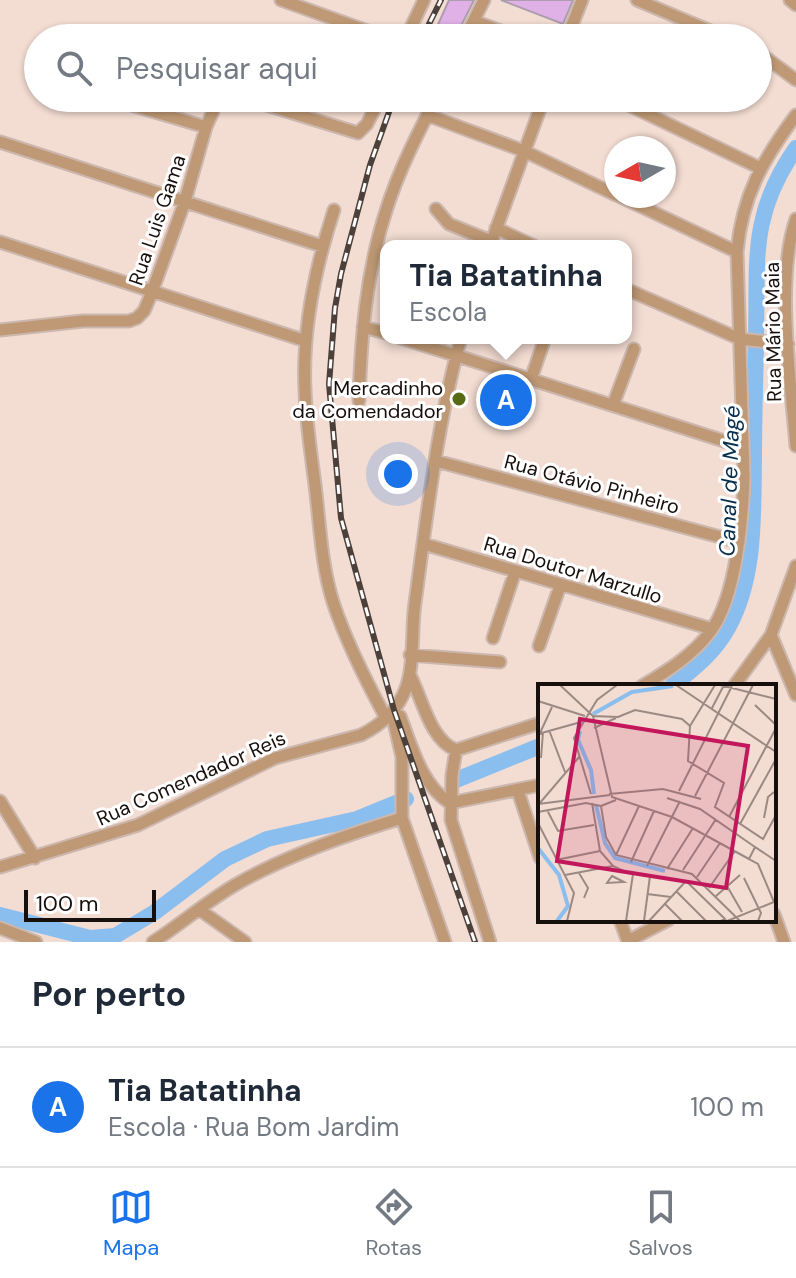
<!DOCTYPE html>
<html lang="pt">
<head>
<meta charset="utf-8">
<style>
	body { margin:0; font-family:"DM Sans",sans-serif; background:#f2f2f3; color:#1f2937 }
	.compass { position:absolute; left:604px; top:136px; width:72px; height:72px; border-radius:50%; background:#fff; box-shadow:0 2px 6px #0004; rotate:261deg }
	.scale { position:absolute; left:24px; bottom:20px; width:132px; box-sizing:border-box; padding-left:8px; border:4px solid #170f0c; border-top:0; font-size:22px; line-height:28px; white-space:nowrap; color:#170f0c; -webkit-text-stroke:6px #fff; paint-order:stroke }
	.you { position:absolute; left:398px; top:474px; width:28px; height:28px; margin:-20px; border:6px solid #fff; border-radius:50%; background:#1a73e8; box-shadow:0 0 0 12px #1a73e833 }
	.badge { display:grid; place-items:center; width:52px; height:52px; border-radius:50%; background:#1a73e8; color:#fff; font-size:26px; font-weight:700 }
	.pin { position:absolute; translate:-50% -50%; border:4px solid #fff; box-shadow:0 2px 8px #0006 }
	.popup { position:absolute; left:380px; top:240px; width:252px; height:104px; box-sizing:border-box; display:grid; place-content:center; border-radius:16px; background:#fff; filter:drop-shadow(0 2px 6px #0005); font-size:26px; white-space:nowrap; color:#747a83 }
	.popup b { font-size:30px; color:#1f2937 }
	.popup::after { content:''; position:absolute; left:50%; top:100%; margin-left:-16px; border:16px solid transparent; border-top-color:#fff }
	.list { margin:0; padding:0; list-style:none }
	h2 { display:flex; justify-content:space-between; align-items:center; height:104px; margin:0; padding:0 32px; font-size:34px }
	h2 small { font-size:26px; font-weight:400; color:#747a83 }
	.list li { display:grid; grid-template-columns:52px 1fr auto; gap:24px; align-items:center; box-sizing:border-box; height:120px; padding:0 32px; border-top:2px solid #e0e1e3 }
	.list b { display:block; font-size:30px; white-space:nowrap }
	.list p { margin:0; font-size:26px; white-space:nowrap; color:#747a83 }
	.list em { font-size:26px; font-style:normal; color:#747a83 }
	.icon { flex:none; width:44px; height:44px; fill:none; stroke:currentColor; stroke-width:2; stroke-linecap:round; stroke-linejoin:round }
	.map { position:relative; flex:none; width:796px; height:942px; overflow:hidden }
	.search { position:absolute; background:#fff; box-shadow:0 2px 6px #0004; left:24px; right:24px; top:24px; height:88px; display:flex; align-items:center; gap:20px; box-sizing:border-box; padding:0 28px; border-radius:44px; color:#747a83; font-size:30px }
	.sheet { height:224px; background:#fff }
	nav { display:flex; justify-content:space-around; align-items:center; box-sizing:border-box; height:112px; border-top:2px solid #e0e1e3; background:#fff; font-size:22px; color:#747a83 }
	nav a { display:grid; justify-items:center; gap:4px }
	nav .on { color:#1a73e8 }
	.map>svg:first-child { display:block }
</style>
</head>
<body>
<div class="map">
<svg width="796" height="942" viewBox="0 0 796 942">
	<rect width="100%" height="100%" fill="#f3dcd2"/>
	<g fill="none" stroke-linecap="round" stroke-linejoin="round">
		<path stroke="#8abeef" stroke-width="16" d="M756 337C758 261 749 215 796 148
			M672 686C694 669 715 652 728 628 756 577 753 516 754 459 754 422 755 385 756 348
			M456 780 540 746
			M0 915 90 938 115 936 155 912 225 859 267 839 357 819 406 799"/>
	</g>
	<path fill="#e0b1e6" stroke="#ac9dae" stroke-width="2" d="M449 0H474L455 38H432Z
		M501 0H573L563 24Z"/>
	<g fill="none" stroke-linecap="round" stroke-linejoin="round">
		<g stroke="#cbb7ae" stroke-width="15">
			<path id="street" d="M281 0 387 38
				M637 0 727 38
				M790 0 796 5
				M474 21 519 38
				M406 38 424 0
				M465 38 484 0
				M567 38 582 0
				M758 52 796 80
				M108 98 206 127
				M244 98 358 133 367 124 380 98
				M614 98 760 168
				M427 115 524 151 616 195
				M0 142 322 246
				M619 196 737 252
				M436 209 449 224 491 241
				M334 210C315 268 302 328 305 390 306 424 312 459 316 493 320 529 322 567 333 602 346 642 366 681 386 718
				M796 219C775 280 791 381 796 446
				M496 228 534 246
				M0 242 306 341
				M490 246 544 98
				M626 289 740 339 788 344
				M363 327 386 333
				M0 330 83 321H129L137 318 144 311 152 292 185 201 206 127 215 107 229 98
				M401 338 743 447
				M531 379 545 338
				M359 401C361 338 366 272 386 211 398 172 417 135 436 98
				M613 405 634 349
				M436 461 739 542
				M424 544 712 629
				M771 635 796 695
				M493 638 515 572
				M539 646 560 586
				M410 655 500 662
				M410 675C422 698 430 740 456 750L540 723
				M642 686C666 672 693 655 710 632 736 598 743 518 744 476L737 252C742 196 763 159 796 115
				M734 686 771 635 796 566
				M392 713 402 757V818L445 942
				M400 716C411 745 422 786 450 803
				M456 750 452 775 451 820 490 942
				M518 791 540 858
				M0 801 35 858
				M450 803 540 785
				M0 867 138 825 275 758 361 735C381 725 398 710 406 688 415 662 411 630 415 603 427 515 437 424 461 338
				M200 910 245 942
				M774 914 784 942
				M620 920 628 942
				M0 928 36 942
				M628 941 668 920
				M153 942C181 924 206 902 235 885 283 857 349 834 402 818"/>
		</g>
		<use href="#street" stroke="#bf9975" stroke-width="11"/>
		<g stroke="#4c403b" stroke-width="6">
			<path id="rail" d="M422 38 441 0
				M394 98 370 165 341 274 335 308 329 384 341 518 394 710 475 942"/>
		</g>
		<use href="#rail" stroke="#fff" stroke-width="3" stroke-dasharray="9" stroke-linecap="butt"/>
	</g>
	<circle fill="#586914" stroke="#fff" stroke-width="3" cx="459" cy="399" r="8"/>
	<g text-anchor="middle" stroke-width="6" stroke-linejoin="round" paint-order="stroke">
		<g font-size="20" fill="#170f0c" stroke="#fff">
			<text transform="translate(157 220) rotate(-71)" y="7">Rua Luis Gama</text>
			<text transform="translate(773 332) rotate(-91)" y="7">Rua Mário Maia</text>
			<text transform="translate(592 484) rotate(15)" y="7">Rua Otávio Pinheiro</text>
			<text transform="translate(573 570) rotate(17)" y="7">Rua Doutor Marzullo</text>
			<text transform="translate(191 778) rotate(-24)" y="7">Rua Comendador Reis</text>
		</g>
		<g font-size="20" fill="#170f0c" stroke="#fff" text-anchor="end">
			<text x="443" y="395">Mercadinho<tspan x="443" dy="23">da Comendador</tspan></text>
		</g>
		<g font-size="22" font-style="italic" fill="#062e4d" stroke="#fff">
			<text transform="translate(729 481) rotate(-88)" y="8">Canal de Magé</text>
		</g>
	</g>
	<g transform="translate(538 684)">
		<rect width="238" height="238" fill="#f3dcd2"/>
		<path fill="none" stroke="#8abeef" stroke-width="4" d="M55 30 94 8 135 2M42 47 40 56 53 86 56 110M58 121 67 159 77 174 127 187M0 164 21 191 30 222 19 237"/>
		<path fill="none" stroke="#9b8a83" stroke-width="2" d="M22 1 55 32 74 113 134 133 211 175M138 1 238 68M182 1 238 15M0 17 47 32M217 21 238 41M174 24 186 1M55 32 80 33 97 26 144 35 152 42 150 77 186 99 177 123 225 155 238 131M152 42 177 1M56 44 78 34M11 46 27 88M2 49 14 23M0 50 43 38M3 74 5 48M141 107 194 2M53 110 36 54 59 16 79 1M71 110 125 105 163 115M157 112 215 1M129 114 162 125 217 163M78 116 63 122 68 153 78 171 154 190 202 237M54 119 62 167 75 182 90 189 148 197 187 235 183 237M0 120 72 111M1 120 42 72M9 126 20 147 56 141M0 128 48 119 63 122M191 133 238 44M226 134 230 113 236 108M0 139 36 209 29 237M202 140 238 75M78 171 101 122M18 176 62 167M93 178 116 127M109 182 142 117M129 185 155 144M145 186 178 135M41 189 50 204 46 214M27 191 75 182M74 192 86 198 69 199ZM159 193 182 159M206 194 223 229 220 237M189 202 204 228M171 204 197 167M139 208 168 237M109 210 133 213M178 212 202 191M127 220 144 237M88 237 95 190M106 237 112 192M111 237 148 197M189 237 236 218 220 180 211 175 217 163 238 177"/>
		<path fill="#c2185b" fill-opacity="0.15" stroke="#c2185b" stroke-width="4" d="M42 35 210 62 188 204 19 177Z"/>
		<rect width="238" height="238" fill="none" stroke="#170f0c" stroke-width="4"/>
	</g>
</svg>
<svg class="compass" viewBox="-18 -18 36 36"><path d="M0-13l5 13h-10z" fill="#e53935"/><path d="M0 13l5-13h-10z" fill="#747a83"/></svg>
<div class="scale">100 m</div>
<div class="you"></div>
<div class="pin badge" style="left:506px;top:400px">A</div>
<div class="popup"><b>Tia Batatinha</b>Escola</div>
<div class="search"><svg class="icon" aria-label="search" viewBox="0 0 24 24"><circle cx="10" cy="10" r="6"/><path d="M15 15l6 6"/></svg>Pesquisar aqui</div>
</div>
<section class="sheet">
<h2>Por perto<small></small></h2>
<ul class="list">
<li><span class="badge">A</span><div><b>Tia Batatinha</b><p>Escola · Rua Bom Jardim</p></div><em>100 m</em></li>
</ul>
</section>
<nav>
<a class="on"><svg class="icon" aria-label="map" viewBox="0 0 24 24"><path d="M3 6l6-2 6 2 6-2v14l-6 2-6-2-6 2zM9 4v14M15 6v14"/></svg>Mapa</a>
<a><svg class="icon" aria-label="directions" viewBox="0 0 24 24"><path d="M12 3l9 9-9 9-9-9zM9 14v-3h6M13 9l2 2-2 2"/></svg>Rotas</a>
<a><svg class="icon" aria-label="saved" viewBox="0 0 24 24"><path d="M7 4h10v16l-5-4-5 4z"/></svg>Salvos</a>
</nav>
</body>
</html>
